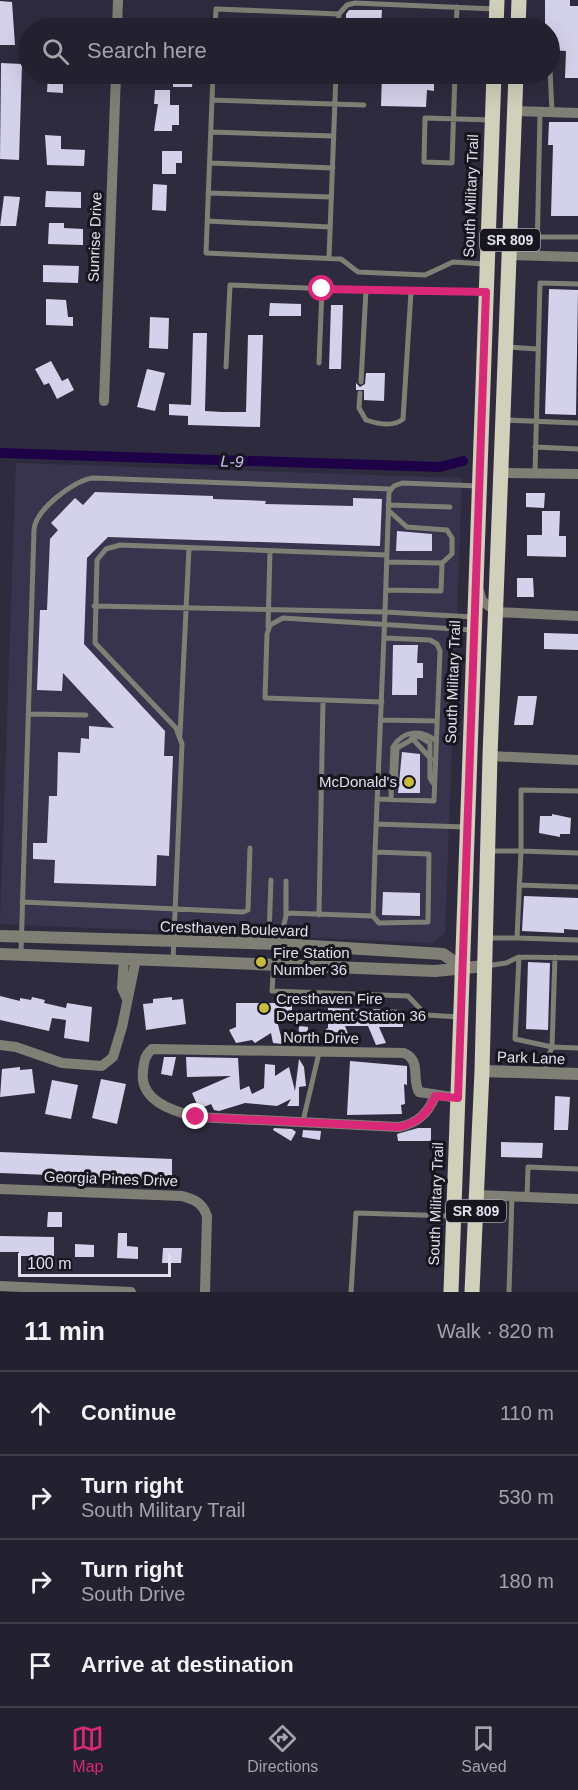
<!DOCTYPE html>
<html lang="en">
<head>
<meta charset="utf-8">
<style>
	body { margin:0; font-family:Arial,sans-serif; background:#2f2d3b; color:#f1f3f6 }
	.scale { position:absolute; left:18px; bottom:15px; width:153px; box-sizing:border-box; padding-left:6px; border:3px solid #e0dfec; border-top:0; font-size:16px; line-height:21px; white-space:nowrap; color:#e0dfec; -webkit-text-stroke:4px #17151e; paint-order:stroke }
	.stop { position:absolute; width:18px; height:18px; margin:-14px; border:4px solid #db2777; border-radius:50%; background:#fff }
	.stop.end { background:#db2777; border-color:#fff; box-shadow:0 2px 6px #0008 }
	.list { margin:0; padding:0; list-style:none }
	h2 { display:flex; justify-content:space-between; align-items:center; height:78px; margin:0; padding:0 24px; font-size:26px }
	h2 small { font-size:20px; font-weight:400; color:#a3a3aa }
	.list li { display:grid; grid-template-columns:39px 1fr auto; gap:18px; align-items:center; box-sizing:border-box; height:84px; padding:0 24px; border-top:2px solid #403e4b }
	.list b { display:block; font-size:22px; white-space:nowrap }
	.list p { margin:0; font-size:20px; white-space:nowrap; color:#a3a3aa }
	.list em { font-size:20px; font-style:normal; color:#a3a3aa }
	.icon { flex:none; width:33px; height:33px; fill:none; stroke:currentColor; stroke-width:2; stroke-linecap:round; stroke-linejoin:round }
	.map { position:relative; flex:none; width:578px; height:1292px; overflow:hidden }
	.search { position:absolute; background:#23202f; box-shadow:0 6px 24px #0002; left:18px; right:18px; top:18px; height:66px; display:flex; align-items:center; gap:15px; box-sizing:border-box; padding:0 21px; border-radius:33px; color:#a3a3aa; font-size:22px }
	.sheet { height:414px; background:#23202f }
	nav { display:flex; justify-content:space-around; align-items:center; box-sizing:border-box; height:84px; border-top:2px solid #403e4b; background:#23202f; font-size:16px; color:#a3a3aa }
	nav a { display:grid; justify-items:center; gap:3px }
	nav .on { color:#db2777 }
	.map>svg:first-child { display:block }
</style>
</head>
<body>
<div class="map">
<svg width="578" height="1292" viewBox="0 0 578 1292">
	<rect width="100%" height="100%" fill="#2f2b3f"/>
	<path fill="#38344d" d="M16 463 462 478 445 933 433 943 0 924Z"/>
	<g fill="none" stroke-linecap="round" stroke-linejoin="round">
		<path stroke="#1d0247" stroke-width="10" d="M0 453 440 467 463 461"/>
	</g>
	<path fill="#d4d1ea" d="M545 0H570V6H578V78H565L566 51 549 50V28H545Z
		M0 1 12 2 15 45H0Z
		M349 10H382L381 28H346V14Z
		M1 63 22 64 19 160 0 159Z
		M48 74H63V93L47 92Z
		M173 74H193L192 87H173Z
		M382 74 434 75V91L427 90 426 107 381 106Z
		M155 90H170V105H179V125H172V131H154L158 104H154Z
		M549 122H578V216H551L553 145H548Z
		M45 135 61 136V149L85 150 84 166 47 165Z
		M162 151H182V163H176V174H162Z
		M153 184 167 185 166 211 152 210Z
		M46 191 81 192V208L45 207Z
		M4 196 20 197 16 226H0Z
		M49 223H64V228L83 229V245L48 244Z
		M43 265 79 266 78 283 43 282Z
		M549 289 578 290 576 415 545 414Z
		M46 299 66 300 68 317H73V326L46 325Z
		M270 303 301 304V316H269Z
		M331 305H343L341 369H329Z
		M150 317 169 318 168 349 149 348Z
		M193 333H207L205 411 222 412H246L248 335H263L260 427 188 425V416L169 415V404L191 405Z
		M51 361 62 381 68 378 74 390 57 399 49 383 44 385 35 369Z
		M147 369 165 373 155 411 137 407Z
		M366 373H385L384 401 364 400V390H356V383L360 387 365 384Z
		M95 492 213 496V499L266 501 265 504 353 506V498L382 499 380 546 108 537 87 558 84 644 165 731 164 756H173L169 856 157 855 156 886 54 883 55 860 33 859V843H47L49 796H57L58 752 80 753 81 738 89 739V726L114 728 63 673 62 691 37 690 40 610H47L50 539 58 530 51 523 75 498 83 505Z
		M526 493H545L544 508 526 507Z
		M542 511H560L559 536H566V557L527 556V535H542Z
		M397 531 432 534V551H396Z
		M517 578H533L534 597H517Z
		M544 633 578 634V650L544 649Z
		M393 645H418L417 663H423V678H417V695H392Z
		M518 696H537L533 725H514Z
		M402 752 420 754V793H398Z
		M552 814 571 818 570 834H560V837L539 833 540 816H552Z
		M383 892 420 893V916L382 915Z
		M524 896 578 898V930L564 929V933L522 931Z
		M528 962 550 963 548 1030 526 1029Z
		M0 996 20 1001V998L31 1000 32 997 45 1000 44 1003 66 1008 67 1003 92 1007 89 1042 64 1038 66 1020 52 1018 49 1031 0 1020Z
		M172 997V1000L183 999 186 1024 146 1030 143 1004 153 1003V999Z
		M236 1003H292V1017H276L283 1044 273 1043 271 1033 255 1043 252 1040 236 1043 229 1030 236 1027Z
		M328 1008 403 1010V1027H379L386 1043 376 1045 368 1026H345L348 1034 331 1044 322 1032 328 1028Z
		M299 1026 308 1027 307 1044H298Z
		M164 1057H176L172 1076 161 1074Z
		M186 1057 238 1058 240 1090 249 1086 252 1094 264 1088 265 1064 275 1065V1076L289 1067 295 1091 299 1059 304 1067 306 1086 299 1087V1106H287L291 1099 277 1106 245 1103 219 1111 214 1110 211 1104 199 1109 192 1093 231 1076 187 1077Z
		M350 1061 407 1066V1085L404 1084 405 1104 401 1105 402 1114 347 1115Z
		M20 1067V1070L32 1069 35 1093 0 1097 2 1069Z
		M101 1079 126 1084 117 1124 92 1118Z
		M52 1080 78 1085 71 1119 45 1114Z
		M555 1096 570 1097 568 1130H554Z
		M274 1128 292 1129 296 1132 291 1141 273 1130Z
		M418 1128H431V1141H398L397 1134Z
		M303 1130 321 1131 320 1140 302 1137Z
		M501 1142 543 1143 542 1158 501 1157Z
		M0 1152 172 1159V1180L0 1173Z
		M48 1212H62V1227H47Z
		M118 1233H127V1246L138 1247V1259L117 1258Z
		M0 1236 54 1237V1256H19V1252H0Z
		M75 1244 94 1245V1257H75Z
		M163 1248H182L181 1263H162Z"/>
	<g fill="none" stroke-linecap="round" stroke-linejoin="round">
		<path stroke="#807f75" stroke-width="5" d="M339 14 347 5 355 3 495 9
			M215 28 216 9 339 14
			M338 28 339 14
			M456 28 457 7
			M550 70 552 112
			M213 74 206 253 341 259 358 272 425 275 453 262 485 264
			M455 74 452 163 424 162 425 118 491 120
			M212 100 364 105
			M211 132 334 136
			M210 163 333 168
			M208 193 331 197
			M207 221 330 227
			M537 237H578
			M537 256 540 112
			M329 258 336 74
			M507 347 537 349
			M319 363 322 289
			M226 367 230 285 411 292
			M361 382 366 290
			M360 393 359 408 366 420C378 424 394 427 403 419L411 292H484
			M505 420 578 423
			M535 447 578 449
			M535 473 540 283 578 284
			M388 505 450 507
			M387 562 442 563
			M386 590 441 591 442 563 452 554V538L447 530 407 527 389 511
			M94 606 385 612 375 852
			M473 617 385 612 389 492 394 486 402 483 479 486
			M268 627 270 551
			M382 702 265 698 267 634 270 625 283 618 472 630
			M28 714 86 715
			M381 720 437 721
			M180 735 189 548
			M412 738 431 759
			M391 790 395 784 397 748 418 736 430 743V778L433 783
			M578 791 521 790V851L578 853
			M377 799 434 801 440 651 437 644 430 640 384 638
			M391 799 393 747C403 730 422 729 436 741
			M376 824 465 827
			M271 880 269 935 275 943
			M286 881V916L281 936 275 944 272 991 408 996 426 1015 460 1017
			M519 885 578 887
			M22 902 243 912 248 910 250 848
			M286 913 373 916 379 923 428 922 429 854 375 852 373 916
			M319 915 323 700
			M486 938H517L521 851H489
			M517 938 578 940
			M21 953 34 530C35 510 74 480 93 478L391 489
			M519 957 515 1039 552 1047 578 1048
			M173 961 182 744 176 728 95 643 97 560 106 549 120 545 387 555
			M486 966 506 963 519 957 578 958
			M544 1071 552 1047 555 957
			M303 1121 319 1053
			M527 1197 528 1167 578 1169
			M351 1292 356 1213 452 1216
			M509 1292 512 1196"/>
		<path stroke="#807f75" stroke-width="10" d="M117 28 118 0
			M515 111 578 113
			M510 255 578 257
			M104 401 116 74
			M502 473 578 474
			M479 591 482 601 497 612 578 616
			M490 756 578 760
			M124 958 122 988 127 999
			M0 1045 16 1047 62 1063 102 1066 113 1057 122 1027 136 959
			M435 1096C428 1113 418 1123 399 1127L196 1117C173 1111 139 1101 143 1071 144 1061 145 1055 152 1049L404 1053C422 1061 411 1078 419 1092L458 1098
			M0 1189 182 1196C195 1200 202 1202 207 1216L205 1292
			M477 1195 578 1199
			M0 1286 131 1292"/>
		<path stroke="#807f75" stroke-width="12" d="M0 936 280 944 443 954 462 967
			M0 954 435 971 485 966
			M482 1071 578 1074"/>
		<path stroke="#d1d0ba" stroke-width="15" d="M496 28 497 0
			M518 28 519 0
			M451 1292 494 74
			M472 1292 482 1071 490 756 516 74"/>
	</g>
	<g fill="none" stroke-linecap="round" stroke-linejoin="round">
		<path stroke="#db2777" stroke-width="8" d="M196 1117 399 1127C418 1123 428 1113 435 1096L458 1098 486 292 322 289"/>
	</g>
	<g fill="#c6bb3c" stroke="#17151e" stroke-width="2">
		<circle cx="409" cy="782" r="6"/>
		<circle cx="261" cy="962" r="6"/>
		<circle cx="264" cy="1008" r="6"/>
	</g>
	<g text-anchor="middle" stroke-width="6" stroke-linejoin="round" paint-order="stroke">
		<g fill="#17151e" stroke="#a4a2ae" stroke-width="1.5">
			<rect x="480" y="229" width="60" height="22" rx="4.5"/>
			<rect x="446" y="1200" width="60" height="22" rx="4.5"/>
		</g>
		<g font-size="14" font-weight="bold" fill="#e0dfec">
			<text x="510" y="245">SR 809</text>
			<text x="476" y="1216">SR 809</text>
		</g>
		<g font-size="15" fill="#e0dfec" stroke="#17151e">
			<text transform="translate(471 196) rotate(-88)" y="5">South Military Trail</text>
			<text transform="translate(95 237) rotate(-88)" y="5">Sunrise Drive</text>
			<text transform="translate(453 682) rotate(-88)" y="5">South Military Trail</text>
			<text transform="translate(234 929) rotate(2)" y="5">Cresthaven Boulevard</text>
			<text transform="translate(321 1038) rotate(1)" y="5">North Drive</text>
			<text transform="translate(531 1058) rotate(2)" y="5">Park Lane</text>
			<text transform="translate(111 1179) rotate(2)" y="5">Georgia Pines Drive</text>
			<text transform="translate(436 1204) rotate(-88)" y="5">South Military Trail</text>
		</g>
		<g font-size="15" fill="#e0dfec" stroke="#17151e" text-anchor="start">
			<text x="397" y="787" text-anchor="end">McDonald's</text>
			<text x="273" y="958">Fire Station<tspan x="273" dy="17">Number 36</tspan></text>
			<text x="276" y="1004">Cresthaven Fire<tspan x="276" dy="17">Department Station 36</tspan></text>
		</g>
		<g font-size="16" font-style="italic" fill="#c6bcfa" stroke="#17151e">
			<text transform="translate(232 461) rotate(2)" y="6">L-9</text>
		</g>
	</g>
</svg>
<div class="scale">100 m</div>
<div class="stop" style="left:322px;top:289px"></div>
<div class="stop end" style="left:196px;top:1117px"></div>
<div class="search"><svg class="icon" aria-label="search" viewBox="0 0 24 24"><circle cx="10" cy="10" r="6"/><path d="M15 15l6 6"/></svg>Search here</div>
</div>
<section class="sheet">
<h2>11 min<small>Walk · 820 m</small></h2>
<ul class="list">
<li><svg class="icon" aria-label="ahead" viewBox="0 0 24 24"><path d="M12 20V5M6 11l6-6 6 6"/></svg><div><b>Continue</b></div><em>110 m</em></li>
<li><svg class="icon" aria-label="right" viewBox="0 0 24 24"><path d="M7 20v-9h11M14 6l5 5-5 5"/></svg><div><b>Turn right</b><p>South Military Trail</p></div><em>530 m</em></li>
<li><svg class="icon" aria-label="right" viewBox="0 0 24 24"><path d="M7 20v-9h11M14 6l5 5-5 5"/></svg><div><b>Turn right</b><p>South Drive</p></div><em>180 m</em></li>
<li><svg class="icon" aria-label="arrive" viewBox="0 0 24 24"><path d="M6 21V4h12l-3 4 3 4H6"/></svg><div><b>Arrive at destination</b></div></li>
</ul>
</section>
<nav>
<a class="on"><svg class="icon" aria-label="map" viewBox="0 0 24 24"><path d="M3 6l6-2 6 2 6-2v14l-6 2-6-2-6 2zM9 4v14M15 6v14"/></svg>Map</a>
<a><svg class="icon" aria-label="directions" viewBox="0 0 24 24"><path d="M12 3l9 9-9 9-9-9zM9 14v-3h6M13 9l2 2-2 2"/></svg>Directions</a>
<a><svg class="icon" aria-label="saved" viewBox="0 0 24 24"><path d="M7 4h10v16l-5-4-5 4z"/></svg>Saved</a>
</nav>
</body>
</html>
